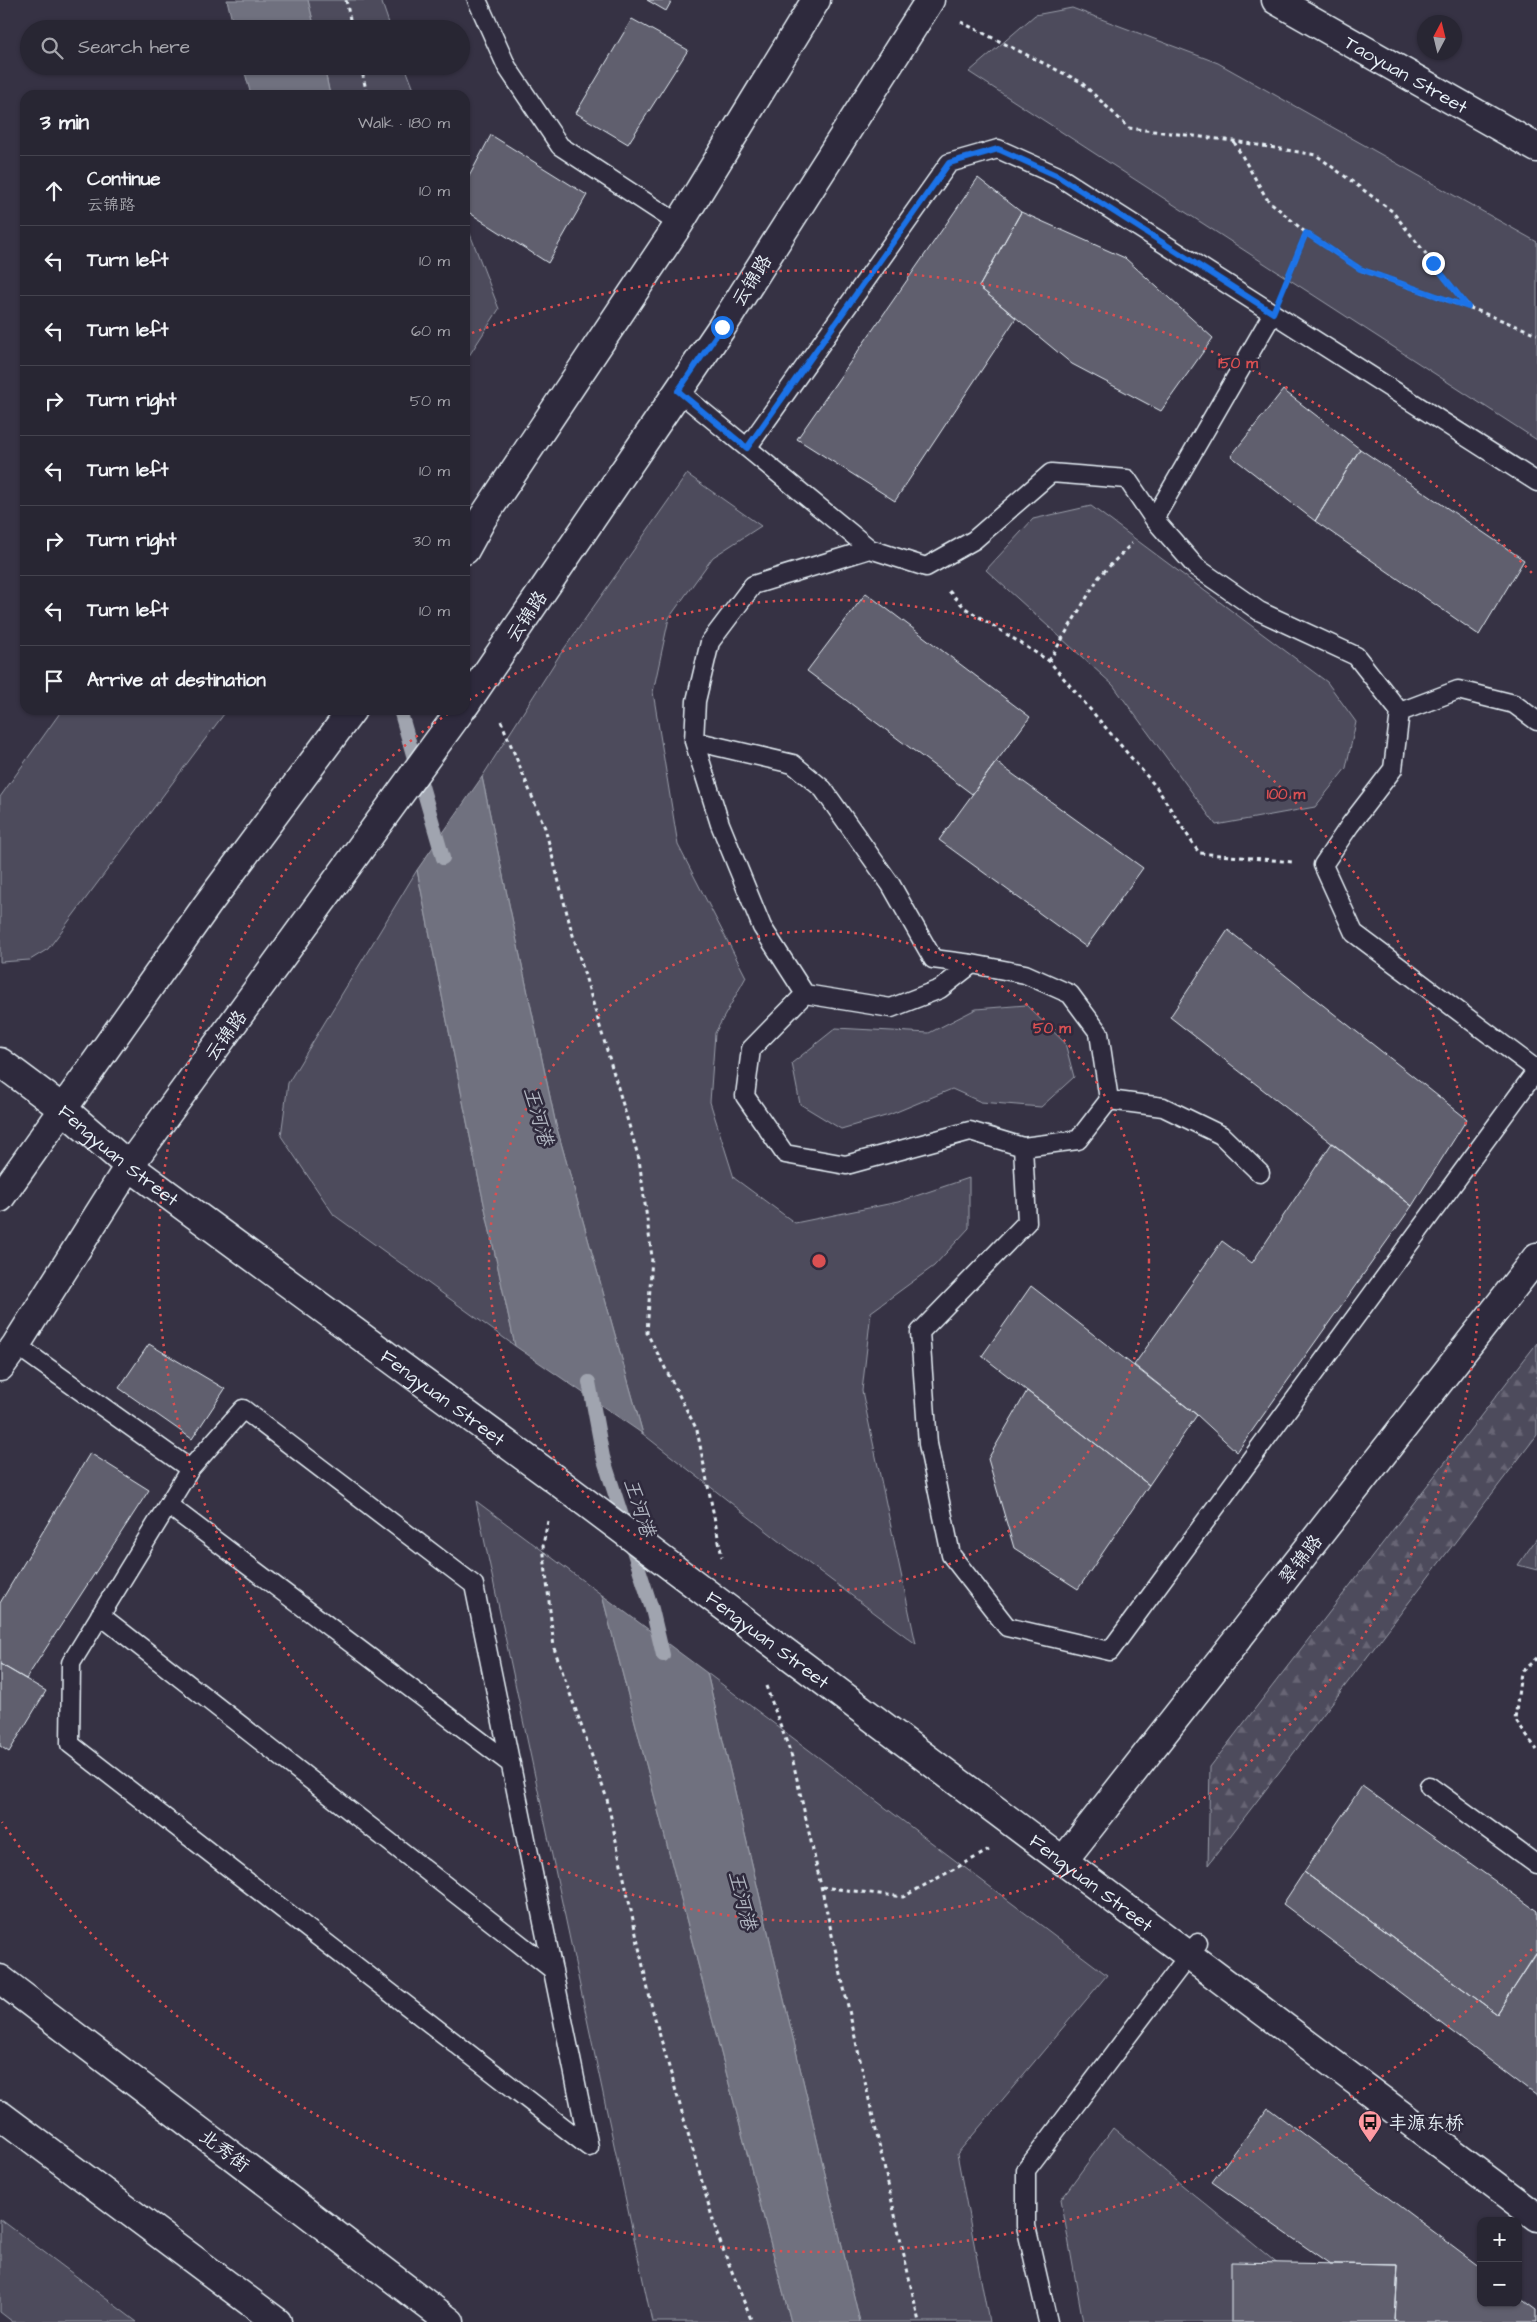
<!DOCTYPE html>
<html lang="en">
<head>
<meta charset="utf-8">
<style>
	body { margin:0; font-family:"Architects Daughter","LXGW WenKai TC",sans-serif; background:#302e3b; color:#f1f3f6 }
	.controls { position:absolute; right:15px; bottom:15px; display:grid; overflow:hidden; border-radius:10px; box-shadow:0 1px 4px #0004 }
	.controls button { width:45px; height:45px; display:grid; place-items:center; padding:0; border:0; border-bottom:1px solid #44434e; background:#282633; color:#f1f3f6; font:25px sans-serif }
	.compass { position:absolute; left:1417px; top:15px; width:45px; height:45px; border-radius:50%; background:#282633; box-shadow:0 1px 4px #0004; rotate:7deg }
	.stop { position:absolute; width:15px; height:15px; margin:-11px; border:4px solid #1a73e8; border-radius:50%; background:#fff }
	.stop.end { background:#1a73e8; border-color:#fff; box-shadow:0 1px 5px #0008 }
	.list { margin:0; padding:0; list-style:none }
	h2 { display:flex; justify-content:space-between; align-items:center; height:65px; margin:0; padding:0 20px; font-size:21px }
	h2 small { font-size:16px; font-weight:400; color:#a5a5ac }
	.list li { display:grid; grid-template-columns:32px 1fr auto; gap:15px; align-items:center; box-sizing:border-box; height:70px; padding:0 20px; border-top:1px solid #44434e }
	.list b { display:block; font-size:19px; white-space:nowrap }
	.list p { margin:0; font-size:16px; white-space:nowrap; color:#a5a5ac }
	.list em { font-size:16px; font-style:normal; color:#a5a5ac }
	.icon { flex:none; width:28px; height:28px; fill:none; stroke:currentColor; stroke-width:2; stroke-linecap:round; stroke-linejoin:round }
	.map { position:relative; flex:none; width:1537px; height:2322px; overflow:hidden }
	.search { position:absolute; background:#282633; box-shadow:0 1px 4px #0004; left:20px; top:20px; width:450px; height:55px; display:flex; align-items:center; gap:12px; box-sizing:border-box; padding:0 18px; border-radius:28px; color:#a5a5ac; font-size:19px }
	.panel { position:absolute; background:#282633; box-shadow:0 1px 4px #0004; left:20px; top:90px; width:450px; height:625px; border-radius:15px }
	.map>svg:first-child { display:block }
</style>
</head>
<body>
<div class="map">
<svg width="1537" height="2322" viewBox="0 0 1537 2322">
	<defs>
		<pattern id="forest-firs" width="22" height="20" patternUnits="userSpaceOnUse" patternTransform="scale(1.25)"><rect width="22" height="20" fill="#4d4b5c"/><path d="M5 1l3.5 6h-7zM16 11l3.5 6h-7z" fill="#676574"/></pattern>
	</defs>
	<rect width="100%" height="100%" fill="#363244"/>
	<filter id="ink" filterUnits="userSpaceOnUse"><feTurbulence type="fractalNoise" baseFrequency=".02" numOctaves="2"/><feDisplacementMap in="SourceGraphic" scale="10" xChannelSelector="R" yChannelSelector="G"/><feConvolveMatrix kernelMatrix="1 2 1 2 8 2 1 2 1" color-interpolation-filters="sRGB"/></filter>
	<g filter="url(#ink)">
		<path fill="#4d4b5c" stroke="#9a9eaa" d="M308 0H381L391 29H315Z
			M1072 8 1218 63 1537 242V440L969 72 1035 15Z
			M324 66H405L416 95H330Z
			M465 221 499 309 465 362Z
			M687 474 761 526 713 557 669 618 653 692 678 845 746 977 715 1033 710 1102 734 1178 795 1223 898 1202 969 1178V1228L934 1266 871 1312 862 1391 916 1644 791 1550 643 1434 556 1125 482 777 559 656Z
			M1091 506 1327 682 1356 722 1346 768 1315 807 1216 825 1113 685 986 570 1033 519Z
			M62 710H227L48 949 30 960 0 962V797Z
			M417 870 476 1167 515 1346 334 1215 281 1136 288 1083Z
			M1026 1005 1065 1043 1074 1077 1041 1107 981 1102 952 1089 889 1115 841 1129 800 1104 792 1063 836 1028 929 1033 976 1009Z
			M476 1501 602 1595 791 2322H652Z
			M1537 1538V1570L1518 1565Z
			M707 1673 1107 1975 957 2154 989 2322H860Z
			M1113 2128 1348 2322H1083L1061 2199Z
			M0 2219 137 2322H13L0 2312Z"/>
		<path fill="url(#forest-firs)" stroke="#9a9eaa" d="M1537 1343V1435L1208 1865 1210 1767Z"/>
		<path fill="#70717f" stroke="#a0a4af" d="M227 0H308L315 29H234Z
			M243 66H324L330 95H251Z
			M482 777 556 1125 643 1434 515 1346 476 1167 417 870Z
			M602 1595 707 1673 860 2322H791Z"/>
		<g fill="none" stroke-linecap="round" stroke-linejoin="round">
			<path stroke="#a0a4af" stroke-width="14" d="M400 710 443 858
				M589 1382 603 1457 652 1609 663 1655"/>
		</g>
		<path fill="#605e6e" stroke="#e8f1f8" d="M647 0H672L666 11Z
			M632 19 688 50 628 144 576 113Z
			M491 135 587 195 548 263 465 210V184Z
			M978 178 1021 212 979 287 1016 318 895 501 797 439Z
			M1021 212 1125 258 1213 338 1161 411 1072 364 979 287Z
			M1283 390 1360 449 1315 521 1231 456Z
			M1360 449 1524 560 1479 635 1315 521Z
			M866 593 1030 717 972 794 807 671Z
			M996 762 1143 868 1086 947 939 840Z
			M1228 930 1467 1119 1412 1206 1170 1017Z
			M1332 1143 1412 1206 1237 1452 1197 1415 1134 1365 1222 1241 1252 1263Z
			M1031 1286 1197 1415 1149 1485 982 1356Z
			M149 1344 225 1389 192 1439 119 1388Z
			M1027 1391 1149 1485 1078 1589 1014 1548 988 1459Z
			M90 1453 149 1490 26 1679 0 1664V1603Z
			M0 1664 46 1691 9 1752 0 1746Z
			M1362 1786 1537 1911V1952L1497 2014 1304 1872Z
			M1304 1872 1497 2014 1537 1953V2096L1283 1904Z
			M1268 2108 1481 2267V2303H1518V2296L1537 2310V2322H1395L1398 2265 1330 2264 1212 2182Z
			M1231 2262 1398 2265 1395 2322H1231Z"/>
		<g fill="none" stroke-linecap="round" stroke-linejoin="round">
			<g stroke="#e8f1f8" stroke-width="21">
				<path id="service" d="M477 0 507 67 560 146 679 224
					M678 391 870 549 926 567 974 540 1051 473 1127 479 1154 519 1196 567 1259 611 1356 656 1400 712 1393 769 1350 825 1323 865 1354 933 1537 1070
					M747 448 949 163 998 149 1058 176 1537 482
					M1154 519 1273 313
					M870 549 753 585 710 642 696 701 694 741 720 824 762 927 805 994 751 1049 745 1096 785 1154 846 1165 970 1131 1023 1147 1078 1140 1109 1100 1163 1107 1221 1135 1260 1173
					M1400 712 1458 690 1514 704 1537 721
					M694 741 793 764 823 789 891 885 933 959 972 964
					M805 994 891 1008 940 989 972 964 1025 974 1070 994 1099 1033 1109 1100
					M1023 1147 1027 1222 920 1332 928 1444 951 1555 1007 1627 1110 1651 1537 1070
					M16 1345 190 1469 71 1663 70 1744 589 2147 474 1585 243 1409 190 1469
					M168 1505 511 1764
					M100 1615 553 1970
					M1429 1786 1537 1865
					M1048 2322 1026 2226V2170L1198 1943"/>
			</g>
			<g stroke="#e8f1f8" stroke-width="31">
				<path id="minor" d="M1063 1861 1537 1257"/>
			</g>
			<g stroke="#e8f1f8" stroke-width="31">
				<g id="tertiary">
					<path id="s1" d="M1276 0 1537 148"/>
					<path id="s2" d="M0 1062 63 1109 129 1166 556 1480 1537 2217"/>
				</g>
			</g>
			<g stroke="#e8f1f8" stroke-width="31">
				<path id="secondary" d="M465 550 482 519 679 224 816 0
					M465 705 722 327 930 0
					M0 1198 207 905 352 710
					M0 1367 16 1345 129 1166 461 710
					M0 1979 450 2322
					M0 2115 277 2322"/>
			</g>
			<path stroke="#e8f1f8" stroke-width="3" stroke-dasharray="4 4" stroke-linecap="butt" d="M346 0 352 29
				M961 22 1081 82 1129 128 1234 141 1316 155 1392 211 1468 307 1537 334
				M361 66 367 95
				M1234 142 1267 199 1306 233 1360 269 1467 307
				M1285 284 1306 233
				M949 591 965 608 1049 661 1157 788 1199 853 1293 862
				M1049 661 1099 577 1132 543
				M501 721 545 828 570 925 639 1159 652 1257 647 1333 697 1430 722 1557
				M548 1521 543 1545 554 1648 607 1799 652 2008 717 2234 752 2322
				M1537 1658 1521 1672 1515 1720 1537 1750
				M766 1686 792 1757 919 2322
				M822 1887 903 1897 989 1850"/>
			<use href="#service" stroke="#2f2a3d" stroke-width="18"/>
			<use href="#minor" stroke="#2f2a3d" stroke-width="28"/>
			<use href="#tertiary" stroke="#2f2a3d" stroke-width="28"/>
			<use href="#secondary" stroke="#2f2a3d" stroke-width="28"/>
		</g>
	</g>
	<g fill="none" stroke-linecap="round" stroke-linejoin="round" filter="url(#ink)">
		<path stroke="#1a73e8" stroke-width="6" d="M722 327 678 391 747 448 949 163 998 149 1058 176 1273 313 1306 233 1360 269 1468 307 1433 263"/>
	</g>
	<g fill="none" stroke="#da5052" stroke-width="2.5" stroke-dasharray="2.5 5">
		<circle cx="819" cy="1261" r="330"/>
		<path d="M469 700A661 661 0 1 1 449 713"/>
		<path d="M1532 1949A991 991 0 0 1 2 1822M472 333A991 991 0 0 1 1532 573"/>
	</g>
	<defs>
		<g id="bus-pin" transform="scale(1.25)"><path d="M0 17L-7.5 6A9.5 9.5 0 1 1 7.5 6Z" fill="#ff9aa2" stroke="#2f2a3d"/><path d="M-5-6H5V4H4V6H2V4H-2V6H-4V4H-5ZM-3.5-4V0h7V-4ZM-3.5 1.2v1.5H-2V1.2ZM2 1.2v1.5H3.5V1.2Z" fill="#111"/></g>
	</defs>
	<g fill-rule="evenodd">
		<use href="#bus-pin" x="1370" y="2122"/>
	</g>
	<g text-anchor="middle" stroke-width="5" stroke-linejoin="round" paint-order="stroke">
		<g font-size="19" fill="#e8f1f8" stroke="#2f2a3d">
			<text dy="7" stroke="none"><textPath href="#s1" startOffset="150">Taoyuan Street</textPath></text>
			<text transform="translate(751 280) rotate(-58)" y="7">云锦路</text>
			<text transform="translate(526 616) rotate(-56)" y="7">云锦路</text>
			<text transform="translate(225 1035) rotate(-54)" y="7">云锦路</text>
			<text dy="7" stroke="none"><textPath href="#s2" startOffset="151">Fengyuan Street</textPath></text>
			<text dy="7" stroke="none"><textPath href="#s2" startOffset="556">Fengyuan Street</textPath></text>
			<text transform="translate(1300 1559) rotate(-52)" y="7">翠锦路</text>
			<text dy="7" stroke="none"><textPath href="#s2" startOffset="961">Fengyuan Street</textPath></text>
			<text dy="7" stroke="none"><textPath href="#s2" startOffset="1366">Fengyuan Street</textPath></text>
			<text transform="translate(225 2150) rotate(37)" y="7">北秀街</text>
		</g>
		<g font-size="19" fill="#e8f1f8" stroke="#2f2a3d" text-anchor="start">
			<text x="1388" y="2129">丰源东桥</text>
		</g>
		<g font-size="20" font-style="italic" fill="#b2b7c2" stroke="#2f2a3d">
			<text transform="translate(539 1116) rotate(74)" y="7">王河港</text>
			<text transform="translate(640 1507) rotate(72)" y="7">王河港</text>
			<text transform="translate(743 1900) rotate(76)" y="7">王河港</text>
		</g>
	</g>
	<circle cx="819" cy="1261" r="8" fill="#da5052" stroke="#2f2a3d" stroke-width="2.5"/>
	<g font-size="15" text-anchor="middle" font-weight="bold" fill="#da5052" stroke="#2f2a3d" stroke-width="5" stroke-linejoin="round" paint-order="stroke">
		<text x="1238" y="368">150 m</text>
		<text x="1286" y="799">100 m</text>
		<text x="1052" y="1033">50 m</text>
	</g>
</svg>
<div class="controls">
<button>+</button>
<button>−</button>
</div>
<svg class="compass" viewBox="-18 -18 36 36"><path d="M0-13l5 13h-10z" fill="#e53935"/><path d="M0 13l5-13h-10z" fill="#a5a5ac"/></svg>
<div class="stop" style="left:722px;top:327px"></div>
<div class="stop end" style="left:1433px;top:263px"></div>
<div class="search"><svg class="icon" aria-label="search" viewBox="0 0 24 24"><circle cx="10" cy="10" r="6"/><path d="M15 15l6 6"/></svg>Search here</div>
<section class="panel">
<h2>3 min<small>Walk · 180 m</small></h2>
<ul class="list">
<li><svg class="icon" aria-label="ahead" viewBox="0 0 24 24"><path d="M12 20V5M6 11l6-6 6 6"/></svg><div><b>Continue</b><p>云锦路</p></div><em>10 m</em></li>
<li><svg class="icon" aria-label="left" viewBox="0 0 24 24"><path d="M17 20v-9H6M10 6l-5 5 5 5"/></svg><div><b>Turn left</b></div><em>10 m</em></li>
<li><svg class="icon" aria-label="left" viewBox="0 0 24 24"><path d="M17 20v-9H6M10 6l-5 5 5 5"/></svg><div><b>Turn left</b></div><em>60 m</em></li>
<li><svg class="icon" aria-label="right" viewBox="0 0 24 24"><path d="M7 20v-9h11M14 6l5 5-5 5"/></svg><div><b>Turn right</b></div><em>50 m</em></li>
<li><svg class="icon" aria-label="left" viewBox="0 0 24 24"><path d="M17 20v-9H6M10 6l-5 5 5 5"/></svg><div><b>Turn left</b></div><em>10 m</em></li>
<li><svg class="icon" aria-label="right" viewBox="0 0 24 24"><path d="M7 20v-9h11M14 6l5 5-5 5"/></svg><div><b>Turn right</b></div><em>30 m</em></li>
<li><svg class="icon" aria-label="left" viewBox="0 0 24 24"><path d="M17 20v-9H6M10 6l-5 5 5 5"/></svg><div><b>Turn left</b></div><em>10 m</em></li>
<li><svg class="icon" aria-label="arrive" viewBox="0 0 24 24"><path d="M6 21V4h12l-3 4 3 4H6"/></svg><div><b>Arrive at destination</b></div></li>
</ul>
</section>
</div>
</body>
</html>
